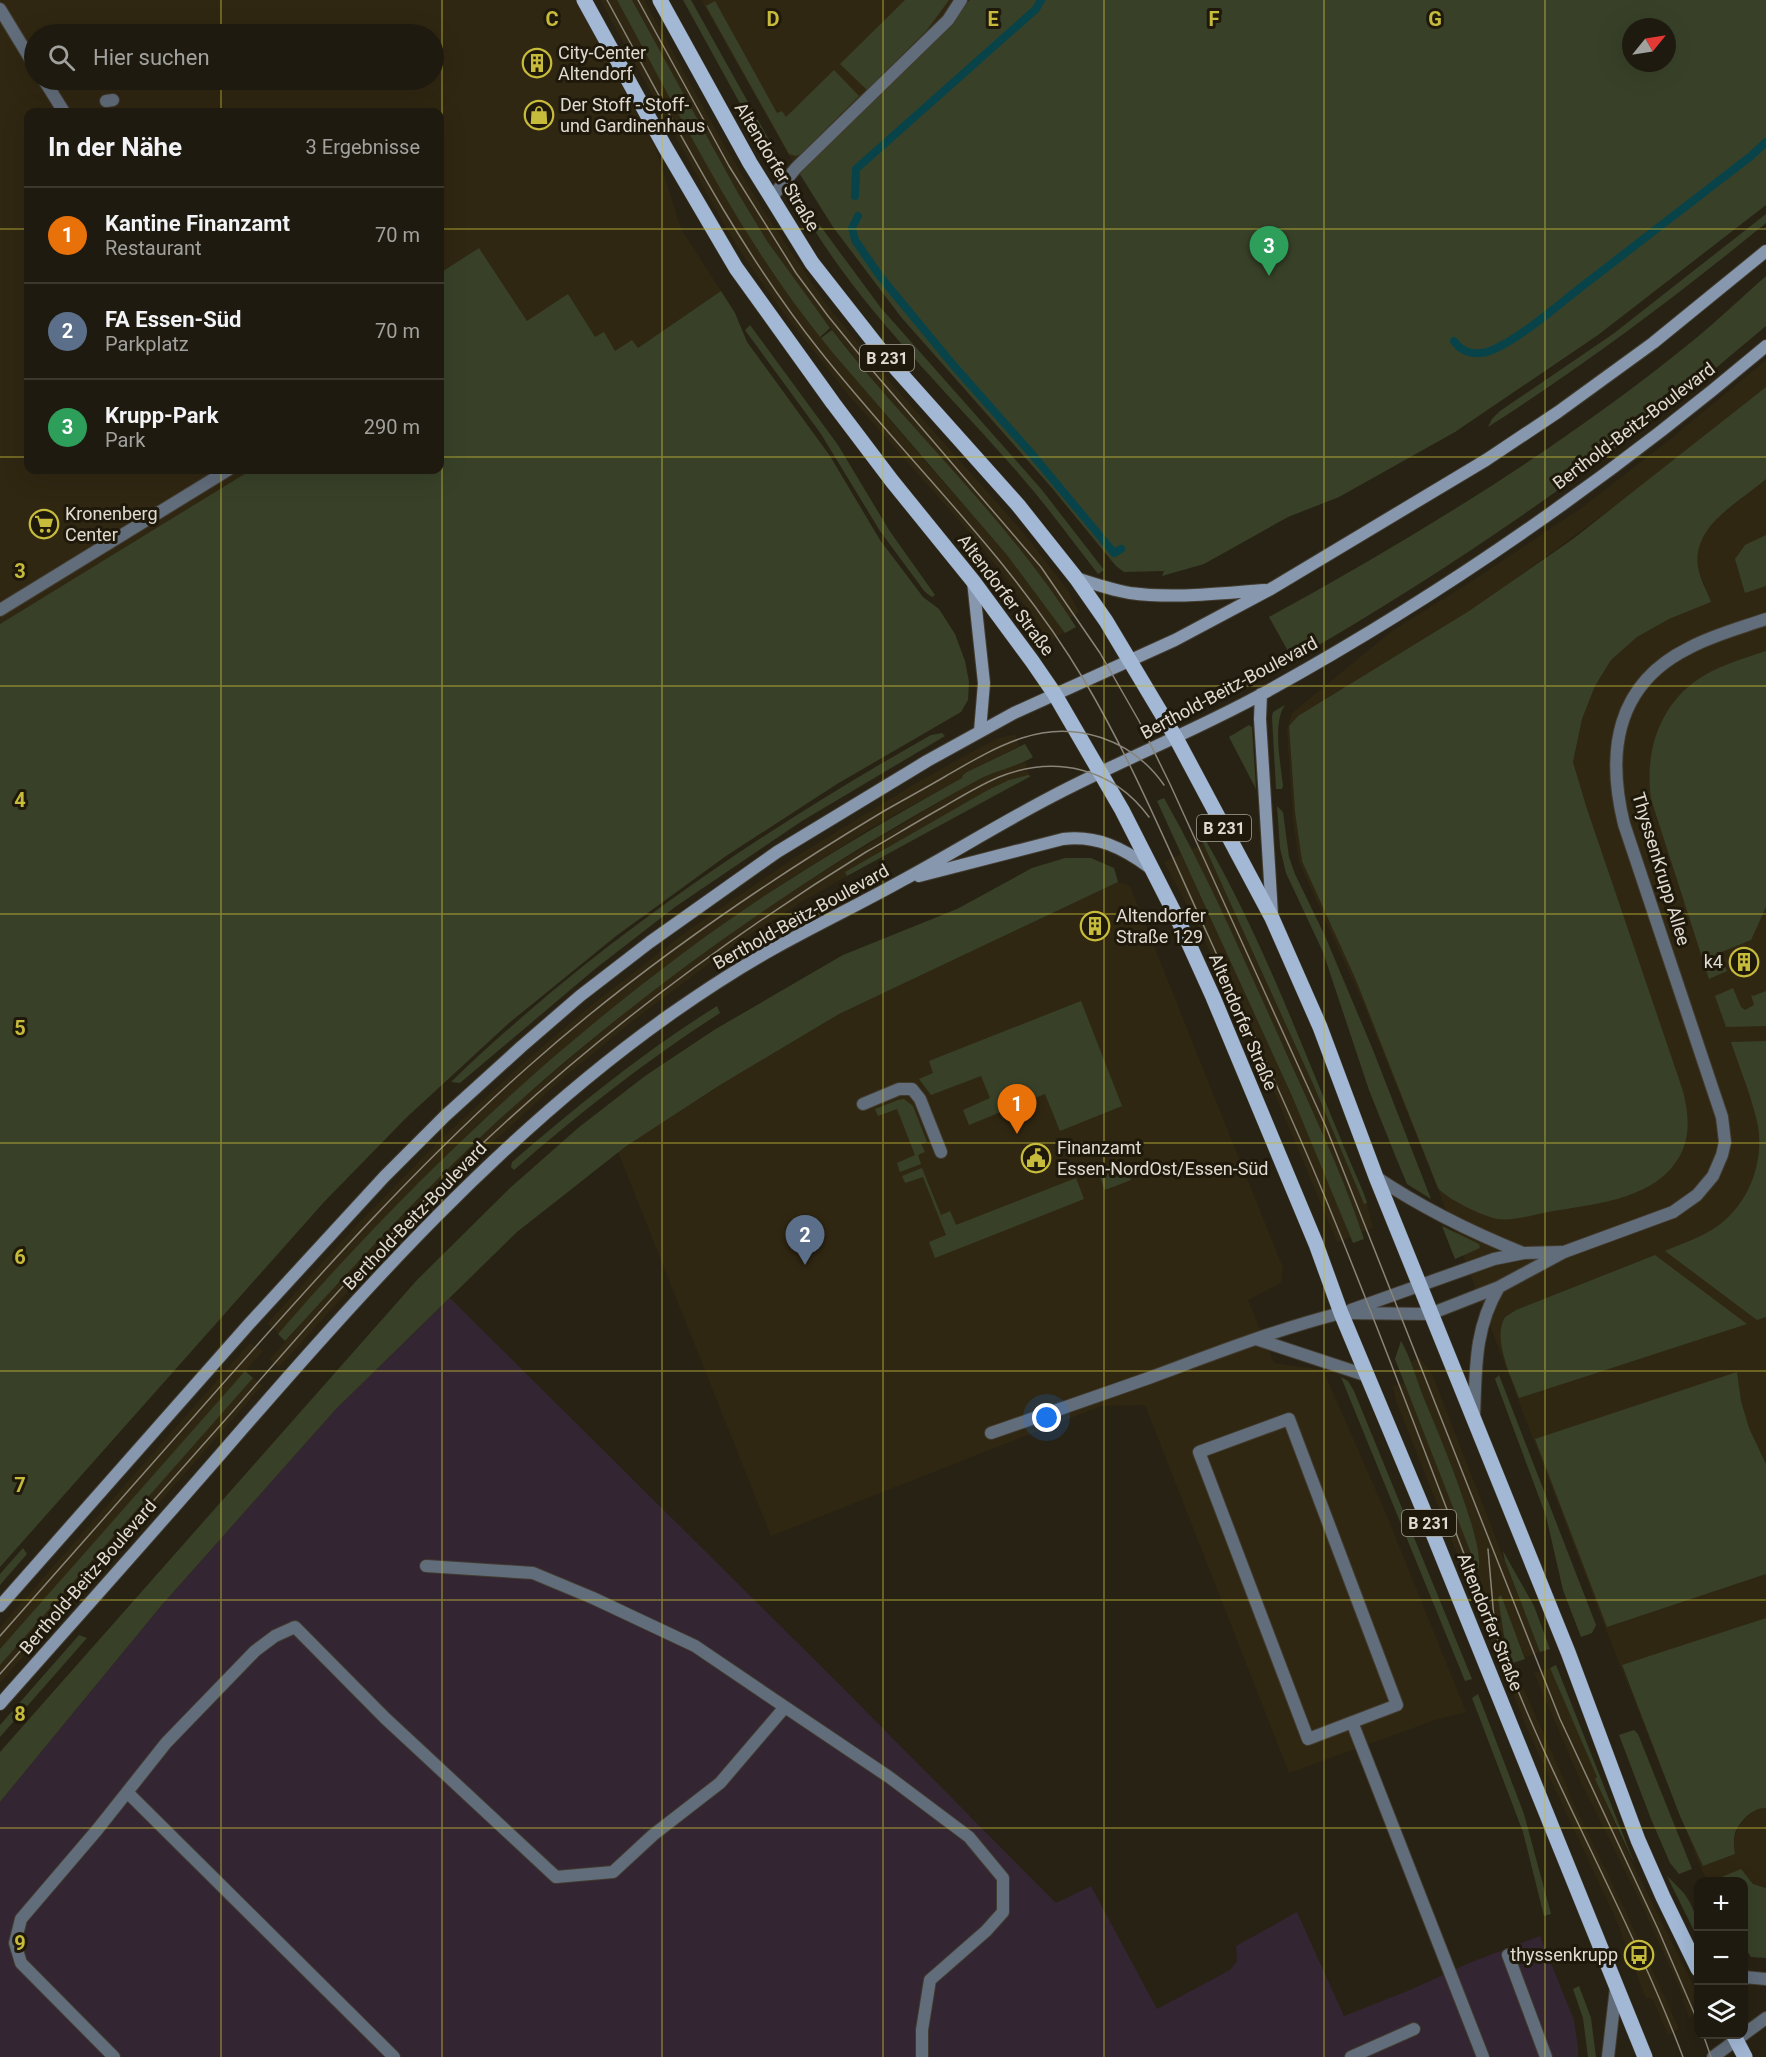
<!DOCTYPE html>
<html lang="de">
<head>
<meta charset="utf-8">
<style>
	body { margin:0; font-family:Roboto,sans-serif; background:#2b271d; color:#f1f3f6 }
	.controls { position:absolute; right:18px; bottom:18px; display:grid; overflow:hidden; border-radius:12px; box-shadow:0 6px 24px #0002 }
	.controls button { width:54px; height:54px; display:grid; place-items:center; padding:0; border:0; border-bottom:2px solid #3c382f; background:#1e1a0f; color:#f1f3f6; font:30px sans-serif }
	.compass { position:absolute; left:1622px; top:18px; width:54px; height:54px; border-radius:50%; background:#1e1a0f; box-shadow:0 6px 24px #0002; rotate:60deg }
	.you { position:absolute; left:1047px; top:1418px; width:21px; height:21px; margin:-15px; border:4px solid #fff; border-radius:50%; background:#1a73e8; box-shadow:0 0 0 9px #1a73e833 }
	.badge { display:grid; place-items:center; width:39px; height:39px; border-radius:50%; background:#c7bb3c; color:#fff; font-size:20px; font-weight:700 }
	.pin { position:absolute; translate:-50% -50px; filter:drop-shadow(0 2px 3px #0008) }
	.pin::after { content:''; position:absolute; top:32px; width:21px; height:18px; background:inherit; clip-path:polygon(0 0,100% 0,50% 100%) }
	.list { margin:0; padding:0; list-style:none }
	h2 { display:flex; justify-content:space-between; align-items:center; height:78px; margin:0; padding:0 24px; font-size:26px }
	h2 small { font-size:20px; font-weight:400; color:#a1a19e }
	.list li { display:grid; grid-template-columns:39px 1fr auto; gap:18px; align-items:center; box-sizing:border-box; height:96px; padding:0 24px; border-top:2px solid #3c382f }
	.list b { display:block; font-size:22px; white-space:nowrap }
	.list p { margin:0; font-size:20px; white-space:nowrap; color:#a1a19e }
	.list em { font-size:20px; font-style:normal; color:#a1a19e }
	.icon { flex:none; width:33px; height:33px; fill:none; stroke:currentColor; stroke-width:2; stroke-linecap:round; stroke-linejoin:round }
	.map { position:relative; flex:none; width:1766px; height:2057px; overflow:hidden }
	.search { position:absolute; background:#1e1a0f; box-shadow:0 6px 24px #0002; left:24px; top:24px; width:420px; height:66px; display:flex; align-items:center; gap:15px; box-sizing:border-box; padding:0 21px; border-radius:33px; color:#a1a19e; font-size:22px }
	.panel { position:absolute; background:#1e1a0f; box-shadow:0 6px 24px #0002; left:24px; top:108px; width:420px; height:366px; border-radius:12px }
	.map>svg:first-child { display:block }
</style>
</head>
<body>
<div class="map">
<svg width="1766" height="2057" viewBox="0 0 1766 2057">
	<rect width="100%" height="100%" fill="#282214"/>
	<path fill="#302712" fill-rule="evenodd" d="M0 0H575L656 149 681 229 721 291 638 348 615 351 595 338 527 321 479 248 440 273V112H28V470H251L0 624ZM34 34H434V80H34Z
		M600 0H617L733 209 773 273 812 327 912 446 1007 555 1065 632 1052 640 1043 632 1009 583 977 541 850 397 783 312 750 266 729 233Z
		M632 0H644L723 143 765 213 826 304 889 381 1022 531 1067 589 1079 612 1070 618 1035 569 1005 532 871 377 805 296 767 241 738 193Z
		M701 0H970L796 168Z
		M1766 360V387L1631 494 1514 580 1469 611 1298 716 1289 727 1295 812 1302 861 1587 809 1573 762 1582 719 1595 686 1611 660 1637 637 1669 619 1711 602 1698 569 1697 548 1705 532 1719 517 1766 479V1464L1749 1428 1741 1401 1737 1372 1607 1627 1766 1574V1618L1622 1666 1680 1816 1703 1866 1735 1854 1734 1838 1740 1825 1752 1812 1760 1808H1766V1888L1753 1884 1741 1870 1712 1882 1708 1881 1702 1871 1606 1630 1439 1192 1363 1003 1299 862 1293 820 1287 730 1292 713 1392 631 1472 581 1584 506 1668 441ZM1655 1255 1746 1324 1519 1397 1502 1352V1328L1505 1317 1516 1310Z
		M1015 734 1019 746 967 772 963 775 962 778 876 825 791 878 729 921 654 975 583 1032 479 1123 399 1202 279 1333 267 1324 356 1226 438 1142 522 1064 593 1004 690 929 797 856 913 785 970 753 996 739Z
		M1026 762 1029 775 1009 780 986 791 845 872 847 876 805 900 738 942 630 1023 563 1078 467 1166 399 1235 279 1367 270 1359 347 1273 446 1170 514 1106 630 1008 742 925 831 867 960 790 999 770Z
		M1203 844 1313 1084 1364 1204 1367 1203 1373 1228 1362 1232 1315 1115 1192 849Z
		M1181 854 1292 1096 1351 1237 1337 1242 1277 1099 1198 926 1164 862Z
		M1118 882 1130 886 1283 1268 1281 1283 1248 1300 1274 1363 1323 1370 1385 1511 1466 1712 1438 1719 1289 1773 1145 1405 1101 1406 771 1536 618 1152 720 1085 839 1014Z
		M250 1343 263 1351 0 1649V1627Z
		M1420 1358 1432 1374 1540 1652 1525 1657 1500 1595 1505 1641 1512 1661 1501 1664 1396 1401 1393 1386 1404 1383 1480 1568 1475 1537 1464 1500 1410 1362Z
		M253 1378 262 1386 0 1683V1665Z
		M1550 1668 1597 1777 1595 1779 1633 1865 1698 1995V2013L1689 2018 1682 1999 1684 1998 1642 1905 1581 1782 1534 1673Z
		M1521 1683 1568 1789 1567 1790 1625 1910 1679 2029 1668 2035 1653 2000 1649 1997 1646 1999 1616 1919 1528 1731 1511 1688Z"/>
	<path fill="#332531" d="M450 1298 841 1686 1056 1903 1091 1886 1157 2009 1230 1970 1237 1961 1236 1946 1297 1912 1344 2016 1410 1990 1469 1963 1540 1936 1574 2020 1578 2047V2057H0V1802L161 1606 336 1409Z"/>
	<path fill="#384128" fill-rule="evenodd" d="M617 0H632L738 193 767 241 830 328 820 337C738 234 680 115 617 0Z
		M683 0H691L782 163 775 167Z
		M905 0H949L927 30 867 90 840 64Z
		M970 0H1766V205L1598 335 1455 432 1339 497 1288 517 1204 564 1162 576 1164 571 1124 572 1116 566 1052 488 901 317 833 227 796 168ZM1631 27H1667V63H1631Z
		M715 1 777 113 782 111 786 117 834 70 859 96 801 154 796 156 789 154 706 6Z
		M1766 214V223C1677 296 1585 365 1488 427L1492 419 1500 411 1613 334Z
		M816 220 881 308 1042 490 1104 570 1098 574C1077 547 1057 520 1036 494 961 404 872 324 810 223Z
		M479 248 527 321 568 294 595 337 604 332 615 351 632 340 638 348 721 291 735 313 747 342 830 456 880 540 923 597 939 609 955 634 965 661 969 682 968 700 961 712 837 784 726 856 616 936 509 1023 406 1118 324 1202 0 1567V624L251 470H440V273Z
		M1766 276V326C1718 366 1671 407 1621 444 1516 523 1406 595 1293 660L1269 617C1417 536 1564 446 1695 339 1719 319 1742 297 1766 276Z
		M750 325 838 445 889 530 935 595 932 597 925 592 880 531 821 434 745 330Z
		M832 330C910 431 1007 518 1076 627L1065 633 1007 555 833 353 821 338Z
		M1766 387V479C1739 503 1692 525 1698 567 1700 579 1707 591 1711 602L1669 619 1637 637 1611 660 1595 686 1582 719 1573 762 1587 809 1682 1088C1689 1112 1692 1140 1676 1162 1649 1201 1591 1204 1548 1212 1532 1215 1514 1221 1498 1219 1484 1217 1447 1199 1438 1188L1356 980 1302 861 1295 812 1289 726 1298 716 1469 611 1514 580 1573 539Z
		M1766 535V586L1745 593 1735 559 1745 545Z
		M1766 651V907L1751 940 1719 953 1727 971 1709 979 1651 799C1644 750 1661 700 1705 675 1724 664 1745 658 1766 651Z
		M1285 705C1272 723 1281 765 1283 786L1282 789H1276L1272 717 1273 712Z
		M1249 725 1252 727 1256 789 1229 737Z
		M942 733 945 736 802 821 675 907 595 969 460 1083 451 1082C593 945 759 832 931 735Z
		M1025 744 1033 757C1017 767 997 770 980 779 921 811 863 845 807 882 694 956 587 1038 488 1130 417 1197 351 1269 285 1341L278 1334C399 1194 533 1065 682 954 771 887 865 832 962 778L963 775 967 772Z
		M1028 775 1031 776 847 876 845 872 986 791 1009 780Z
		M1164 798C1206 872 1240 951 1275 1028 1306 1098 1340 1166 1364 1239L1353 1243 1292 1096 1157 801Z
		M1277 806 1283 812 1289 857 1295 874 1325 936 1373 1050 1431 1199 1407 1184 1397 1160 1369 1090 1323 952 1286 873 1280 848Z
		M1205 839C1270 952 1312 1075 1364 1194L1367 1203 1364 1204 1313 1084 1202 841Z
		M1065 858H1091L1114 868 1118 882 839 1014 720 1085 625 1147 517 1232 336 1409 161 1606 0 1802V1752L417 1280 510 1188 578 1128 645 1076 714 1030 843 955 957 909 1032 868Z
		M1733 988 1741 1007 1745 1010 1754 1005 1751 994 1753 996 1766 991V1026L1726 1027 1715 996Z
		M1081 1001 1122 1106 1060 1131 1045 1094 969 1125 963 1110 990 1098 981 1076 931 1095 919 1079 933 1073 929 1061Z
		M717 1006 720 1013C647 1060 579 1113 514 1170L511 1167 512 1162C577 1106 643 1052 717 1006Z
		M1766 1041V1317L1757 1320 1665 1251C1683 1243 1703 1237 1719 1225 1749 1203 1764 1162 1758 1126 1752 1097 1740 1069 1731 1042Z
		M904 1099 913 1106 927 1142 921 1144 925 1152 918 1155 921 1164 900 1172 897 1163 915 1155 897 1109 878 1116 875 1109 898 1100Z
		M1124 1160 1131 1180 1105 1190 1097 1170Z
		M922 1168 941 1215 950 1211 956 1225 1076 1178 1084 1199 935 1258 929 1242 946 1235 923 1177 905 1183 902 1176Z
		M1442 1226 1479 1244 1480 1248 1455 1259Z
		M1655 1255 1747 1324 1519 1398C1511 1376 1492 1339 1505 1317L1516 1310Z
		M1401 1341C1411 1358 1416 1378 1423 1396 1435 1425 1488 1548 1478 1571L1395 1359Z
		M245 1371 253 1378 0 1665V1649Z
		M1737 1372 1741 1401 1749 1428 1766 1464V1574L1607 1627 1535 1439Z
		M1499 1375 1596 1625 1592 1633 1581 1637 1563 1590 1546 1516 1495 1379Z
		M1341 1377 1348 1381 1354 1391 1472 1679 1465 1681Z
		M23 1548 27 1554 0 1585V1574Z
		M1503 1551 1534 1606 1550 1649 1540 1652 1505 1561Z
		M1501 1595 1525 1659 1513 1663 1505 1641 1498 1598Z
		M1766 1618V1808C1753 1807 1740 1821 1735 1833 1733 1840 1734 1847 1735 1854L1703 1866 1680 1816 1622 1665Z
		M79 1635 87 1638 0 1737V1725Z
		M1556 1665 1635 1865 1595 1779 1597 1777 1550 1668Z
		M1478 1694 1524 1814 1551 1914 1544 1916 1523 1832 1472 1698Z
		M1634 1730 1638 1734 1692 1869 1679 1874 1670 1863 1651 1819 1619 1735Z
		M1741 1869 1753 1884 1766 1888V1958L1751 1957 1744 1947V1882L1712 1881Z
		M1667 1876C1672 1881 1676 1885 1681 1890 1693 1902 1699 1923 1698 1939Z
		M1579 1986 1591 2018 1596 2057H1588L1583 2018 1573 1989Z"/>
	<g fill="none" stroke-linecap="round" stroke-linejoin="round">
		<path stroke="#09434a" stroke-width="8" d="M855 196 856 169 1036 9 1041 0
			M858 216 852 228 855 240 879 275 954 366 1031 453 1114 553 1121 549
			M1454 341C1462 353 1476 356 1490 351 1517 341 1557 306 1580 288 1637 244 1694 200 1751 156L1766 142"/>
		<g stroke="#423c2f" stroke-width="14">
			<path id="lane" d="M0 9 34 65
				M44 80 64 112
				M106 101 113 100
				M771 198 796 168 948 20 961 0
				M0 610 228 470
				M863 1104 899 1089H912L920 1099 941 1152
				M1256 1339 1368 1376
				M1289 1419 1397 1705 1308 1739 1199 1452Z
				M991 1433C1043 1415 1095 1397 1146 1379 1211 1355 1274 1330 1341 1313
				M785 1707 889 1777 969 1837 1003 1878V1912L986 1931 930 1980 922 2030V2057
				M1352 1722 1483 2057
				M127 1792 394 2057
				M1508 1955 1546 2057
				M114 2057 21 1963 15 1943 21 1919 97 1830 166 1743 255 1651 275 1636 295 1627 385 1718 556 1877 613 1872 653 1835 720 1783 785 1707 695 1646 593 1598 533 1573 426 1566
				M1351 2057 1414 2029"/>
		</g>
		<g stroke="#423c2f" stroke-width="14">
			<path id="street" d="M1376 1177C1422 1208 1471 1232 1523 1253
				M1351 1310 1494 1259 1524 1253 1561 1252
				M1341 1313 1430 1314 1499 1287 1564 1252 1673 1212 1697 1195 1713 1176 1722 1155 1725 1142 1722 1117 1624 824C1606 751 1616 684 1689 648 1713 635 1740 628 1766 619
				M1474 1416C1476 1369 1474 1329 1499 1287
				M1744 1977 1766 1979
				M1608 2057 1616 1988
				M1713 2057 1766 2018"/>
		</g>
		<g stroke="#423c2f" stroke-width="14">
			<path id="secondary" d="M1076 578C1094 584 1112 590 1130 593 1174 599 1221 593 1265 590
				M973 581 984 683 980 731
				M1261 694 1260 719 1272 914
				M919 876 1063 839C1097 835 1123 848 1150 868
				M0 1606 249 1324 384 1177 445 1116 521 1047 580 996 650 942 777 852 927 761 1014 713 1175 640 1269 590 1486 460 1558 412 1653 343 1766 251
				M0 1704C77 1617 155 1530 232 1441 365 1288 502 1134 668 1016 702 992 737 969 773 949 816 925 860 904 903 880 953 853 1001 823 1051 797 1121 760 1195 731 1264 693 1442 595 1611 477 1766 346"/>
		</g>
		<g stroke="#423c2f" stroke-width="16">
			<path id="primary" d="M584 0 665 147 736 268 833 403 892 481 973 581 1032 661 1054 693 1122 810 1179 922 1213 997 1316 1244 1341 1313 1423 1509 1645 2057
				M660 0 750 163 812 263 885 356 1018 505 1076 578 1106 621 1176 738 1272 918 1320 1027 1376 1177 1568 1652 1638 1840 1663 1897 1698 1969
				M1733 2034 1745 2057"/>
		</g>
		<use href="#lane" stroke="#626d7b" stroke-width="12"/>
		<use href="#street" stroke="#626d7b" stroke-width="12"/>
		<use href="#secondary" stroke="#8697ae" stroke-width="12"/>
		<use href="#primary" stroke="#a2b8d5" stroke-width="15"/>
		<path stroke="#898478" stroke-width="1.5" d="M607 0C673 120 734 243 820 351 907 461 1012 558 1084 680 1132 761 1168 848 1207 933 1246 1019 1286 1103 1322 1190 1388 1349 1446 1512 1510 1671 1562 1802 1633 1925 1683 2057
			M638 0 729 166 796 273 828 316 872 370 1041 567 1100 653 1139 721 1170 784 1326 1127 1560 1719 1658 1929 1698 2022
			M1488 1549 1494 1618
			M0 1636C73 1553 146 1470 219 1388 318 1276 417 1165 529 1066 637 970 756 888 879 814 901 801 924 789 946 776 970 762 995 747 1022 738 1075 720 1132 739 1164 785
			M0 1674C78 1587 155 1499 233 1411 306 1327 380 1242 461 1164 584 1045 720 942 866 852 892 837 918 821 945 806 962 796 980 785 999 777 1055 755 1112 767 1149 817
			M1703 2034 1711 2057"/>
	</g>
	<path fill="none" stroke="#c7bb3c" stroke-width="1.5" stroke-opacity="0.55" d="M221 0V34M442 0V2057M662 0V2057M883 0V2057M1104 0V2057M1324 0V2057M1545 0V2057M221 80V112M0 229H28M440 229H1766M0 457H28M440 457H1766M221 470V2057M0 686H1766M0 914H1766M0 1143H1766M0 1371H1766M0 1600H1766M0 1828H1766"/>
	<defs>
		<g id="building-ring" transform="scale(1.5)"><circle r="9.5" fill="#1f190b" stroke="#c7bb3c" stroke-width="1.5"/><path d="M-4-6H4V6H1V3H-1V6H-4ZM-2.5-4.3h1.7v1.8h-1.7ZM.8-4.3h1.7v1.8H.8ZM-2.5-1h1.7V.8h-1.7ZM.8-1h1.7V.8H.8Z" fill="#c7bb3c"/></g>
		<g id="shop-ring" transform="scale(1.5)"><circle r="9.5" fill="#1f190b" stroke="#c7bb3c" stroke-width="1.5"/><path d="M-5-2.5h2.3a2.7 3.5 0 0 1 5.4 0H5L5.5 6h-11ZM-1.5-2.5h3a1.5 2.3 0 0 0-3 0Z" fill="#c7bb3c"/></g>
		<g id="supermarket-ring" transform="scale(1.5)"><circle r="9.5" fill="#1f190b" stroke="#c7bb3c" stroke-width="1.5"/><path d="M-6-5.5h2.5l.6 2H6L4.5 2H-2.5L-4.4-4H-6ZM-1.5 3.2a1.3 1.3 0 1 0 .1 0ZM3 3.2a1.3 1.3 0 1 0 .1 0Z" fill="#c7bb3c"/></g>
		<g id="civic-ring" transform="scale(1.5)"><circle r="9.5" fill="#1f190b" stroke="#c7bb3c" stroke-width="1.5"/><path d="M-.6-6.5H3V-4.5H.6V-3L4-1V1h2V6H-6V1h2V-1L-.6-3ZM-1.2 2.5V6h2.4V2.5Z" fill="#c7bb3c"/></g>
		<g id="bus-ring" transform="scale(1.5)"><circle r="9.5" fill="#1f190b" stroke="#c7bb3c" stroke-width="1.5"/><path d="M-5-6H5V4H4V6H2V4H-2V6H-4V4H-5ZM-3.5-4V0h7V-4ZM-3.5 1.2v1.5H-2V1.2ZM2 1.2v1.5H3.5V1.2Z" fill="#c7bb3c"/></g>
	</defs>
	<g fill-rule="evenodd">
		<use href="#building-ring" x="537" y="63"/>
		<use href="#shop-ring" x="539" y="115"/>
		<use href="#supermarket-ring" x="44" y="524"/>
		<use href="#building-ring" x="1095" y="926"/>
		<use href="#building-ring" x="1744" y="962"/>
		<use href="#civic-ring" x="1036" y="1158"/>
		<use href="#bus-ring" x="1639" y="1955"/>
	</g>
	<g text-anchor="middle" stroke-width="6" stroke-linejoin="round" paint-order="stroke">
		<g fill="#1f190b" stroke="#a6a196" stroke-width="1.5">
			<rect x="860" y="345" width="54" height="26" rx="4.5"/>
			<rect x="1197" y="815" width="54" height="26" rx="4.5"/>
			<rect x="1402" y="1510" width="54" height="26" rx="4.5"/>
		</g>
		<g font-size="16" font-weight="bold" fill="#e0dbd2">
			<text x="887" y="364">B 231</text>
			<text x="1224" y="834">B 231</text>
			<text x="1429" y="1529">B 231</text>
		</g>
		<g font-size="18" fill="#e0dbd2" stroke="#1f190b" text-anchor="start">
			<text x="558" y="59">City-Center<tspan x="558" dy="21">Altendorf</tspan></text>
			<text x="560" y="111">Der Stoff - Stoff-<tspan x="560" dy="21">und Gardinenhaus</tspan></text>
			<text x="65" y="520">Kronenberg<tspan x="65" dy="21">Center</tspan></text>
			<text x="1116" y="922">Altendorfer<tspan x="1116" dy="21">Straße 129</tspan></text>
			<text x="1723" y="968" text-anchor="end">k4</text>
			<text x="1057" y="1154">Finanzamt<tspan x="1057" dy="21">Essen-NordOst/Essen-Süd</tspan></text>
			<text x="1618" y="1961" text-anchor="end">thyssenkrupp</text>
		</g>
		<g font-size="18" fill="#e0dbd2" stroke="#1f190b">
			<text transform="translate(777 167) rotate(59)" y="6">Altendorfer Straße</text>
			<text transform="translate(1634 426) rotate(-37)" y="6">Berthold-Beitz-Boulevard</text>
			<text transform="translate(1006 595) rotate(53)" y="6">Altendorfer Straße</text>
			<text transform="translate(1229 688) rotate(-28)" y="6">Berthold-Beitz-Boulevard</text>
			<text transform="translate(1661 869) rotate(73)" y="6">ThyssenKrupp Allee</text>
			<text transform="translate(801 917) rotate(-29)" y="6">Berthold-Beitz-Boulevard</text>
			<text transform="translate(1243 1022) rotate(67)" y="6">Altendorfer Straße</text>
			<text transform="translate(415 1216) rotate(-46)" y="6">Berthold-Beitz-Boulevard</text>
			<text transform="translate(88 1577) rotate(-49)" y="6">Berthold-Beitz-Boulevard</text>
			<text transform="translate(1490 1622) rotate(68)" y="6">Altendorfer Straße</text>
		</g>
	</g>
	<g font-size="20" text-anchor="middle" font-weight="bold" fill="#c7bb3c" stroke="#1f190b" stroke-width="6" stroke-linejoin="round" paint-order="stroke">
		<text x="552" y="26">C</text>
		<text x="773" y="26">D</text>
		<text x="993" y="26">E</text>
		<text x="1214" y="26">F</text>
		<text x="1435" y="26">G</text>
		<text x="20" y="578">3</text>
		<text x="20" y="807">4</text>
		<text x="20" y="1035">5</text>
		<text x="20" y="1264">6</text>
		<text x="20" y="1492">7</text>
		<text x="20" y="1721">8</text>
		<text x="20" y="1950">9</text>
	</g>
</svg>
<div class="controls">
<button>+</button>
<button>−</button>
<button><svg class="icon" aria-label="layers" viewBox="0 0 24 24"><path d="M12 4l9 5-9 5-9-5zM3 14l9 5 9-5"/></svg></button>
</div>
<svg class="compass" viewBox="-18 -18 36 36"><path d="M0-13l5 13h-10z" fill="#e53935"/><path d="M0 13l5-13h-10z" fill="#a1a19e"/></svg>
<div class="you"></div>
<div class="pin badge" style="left:1017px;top:1134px;background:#e8710a">1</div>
<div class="pin badge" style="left:805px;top:1265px;background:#5c6f8a">2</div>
<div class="pin badge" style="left:1269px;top:276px;background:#2e9e5b">3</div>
<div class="search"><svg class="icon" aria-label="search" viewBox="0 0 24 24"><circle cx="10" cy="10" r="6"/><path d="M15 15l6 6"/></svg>Hier suchen</div>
<section class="panel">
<h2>In der Nähe<small>3 Ergebnisse</small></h2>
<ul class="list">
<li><span class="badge" style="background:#e8710a">1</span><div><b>Kantine Finanzamt</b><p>Restaurant</p></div><em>70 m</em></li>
<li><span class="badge" style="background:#5c6f8a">2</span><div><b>FA Essen-Süd</b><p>Parkplatz</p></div><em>70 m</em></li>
<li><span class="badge" style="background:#2e9e5b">3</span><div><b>Krupp-Park</b><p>Park</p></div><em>290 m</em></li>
</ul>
</section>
</div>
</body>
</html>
